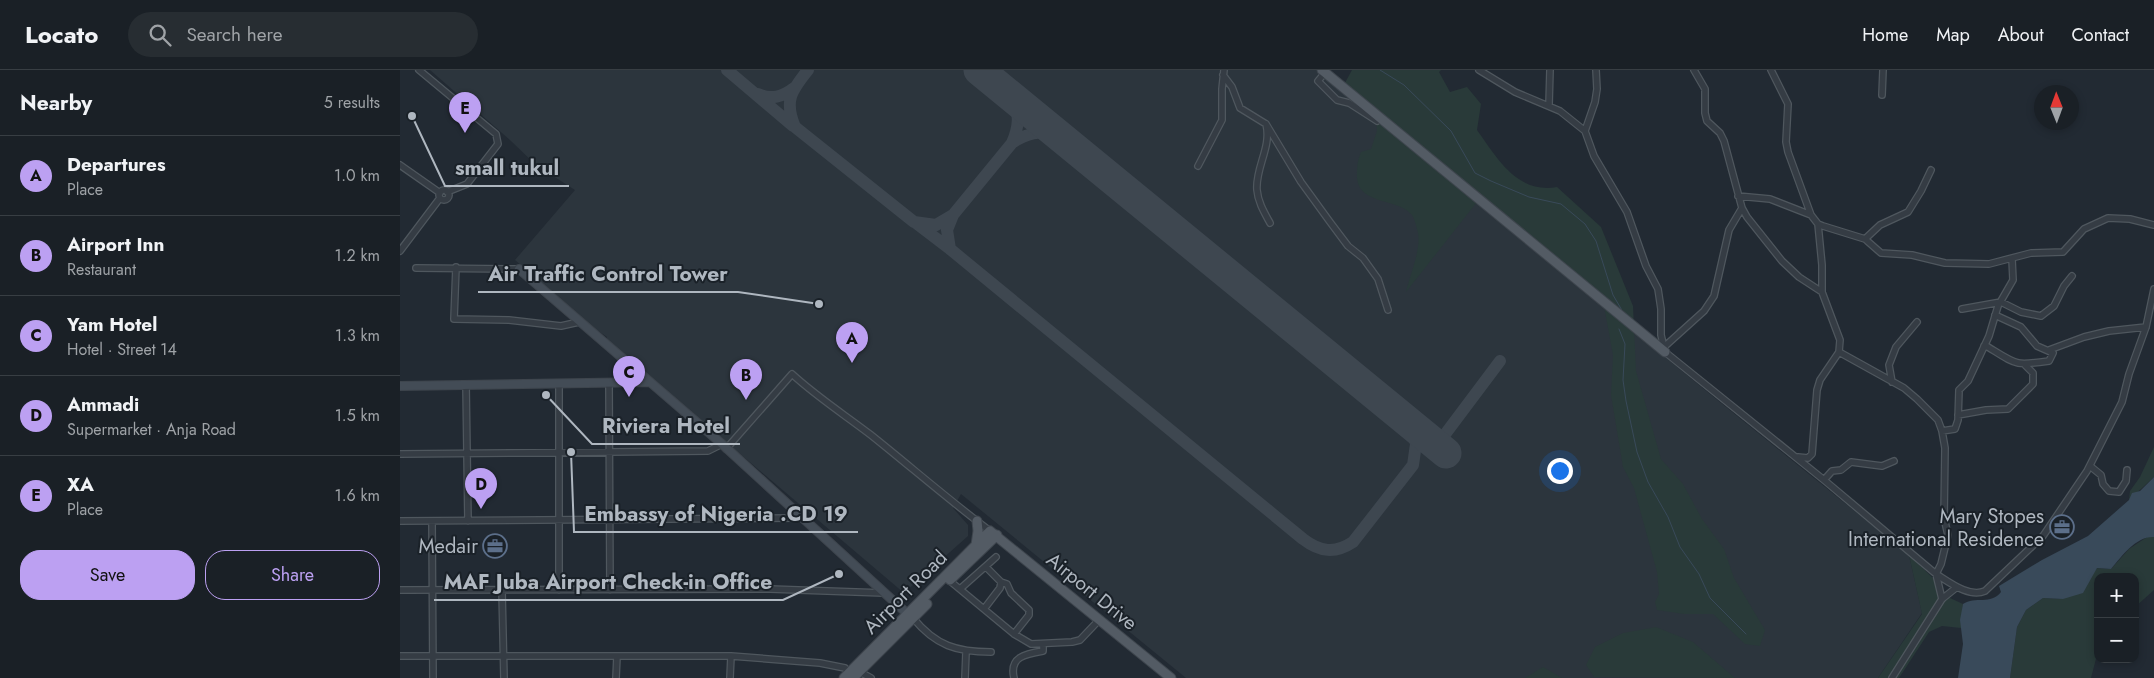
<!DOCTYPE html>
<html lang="en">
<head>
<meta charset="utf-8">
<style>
	body { margin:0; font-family:Jost,sans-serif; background:#272d32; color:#f1f3f6 }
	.controls { position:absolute; right:15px; bottom:15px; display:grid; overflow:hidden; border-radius:10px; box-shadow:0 2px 8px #0003 }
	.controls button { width:45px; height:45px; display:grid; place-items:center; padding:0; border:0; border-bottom:1px solid #383e43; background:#1a2026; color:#f1f3f6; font:25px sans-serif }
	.compass { position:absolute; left:1634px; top:15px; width:45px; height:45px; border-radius:50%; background:#1a2026; box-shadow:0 2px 8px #0003; rotate:359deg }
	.you { position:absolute; left:1159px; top:400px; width:18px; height:18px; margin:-12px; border:4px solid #fff; border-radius:50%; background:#1a73e8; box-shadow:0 0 0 8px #1a73e833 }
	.badge { display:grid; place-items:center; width:32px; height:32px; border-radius:50%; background:#bca0f2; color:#111; font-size:16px; font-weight:700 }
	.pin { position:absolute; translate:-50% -41px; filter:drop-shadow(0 1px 2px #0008) }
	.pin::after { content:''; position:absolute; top:26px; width:18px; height:15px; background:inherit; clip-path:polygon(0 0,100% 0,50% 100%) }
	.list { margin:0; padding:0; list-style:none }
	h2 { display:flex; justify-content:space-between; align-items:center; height:65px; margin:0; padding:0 20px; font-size:21px }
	h2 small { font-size:16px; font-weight:400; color:#9fa3a7 }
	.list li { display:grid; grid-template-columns:32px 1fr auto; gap:15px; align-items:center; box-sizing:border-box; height:80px; padding:0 20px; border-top:1px solid #383e43 }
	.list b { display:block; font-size:19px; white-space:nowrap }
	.list p { margin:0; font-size:16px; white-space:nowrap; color:#9fa3a7 }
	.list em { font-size:16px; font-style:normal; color:#9fa3a7 }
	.actions { display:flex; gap:10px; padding:15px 20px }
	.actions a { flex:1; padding:11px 0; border:1px solid #bca0f2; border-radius:20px; text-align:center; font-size:18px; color:#bca0f2 }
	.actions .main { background:#bca0f2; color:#111 }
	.icon { flex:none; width:28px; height:28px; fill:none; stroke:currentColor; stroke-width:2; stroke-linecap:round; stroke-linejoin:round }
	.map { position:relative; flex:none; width:1754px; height:608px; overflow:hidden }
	header { display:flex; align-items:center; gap:30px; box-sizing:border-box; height:70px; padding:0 25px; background:#1a2026; border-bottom:1px solid #383e43 }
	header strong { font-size:24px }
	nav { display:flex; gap:28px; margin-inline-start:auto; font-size:18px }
	.search { width:350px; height:45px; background:#272d32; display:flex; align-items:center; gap:12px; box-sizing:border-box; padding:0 18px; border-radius:28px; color:#9fa3a7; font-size:19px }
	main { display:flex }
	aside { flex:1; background:#1a2026 }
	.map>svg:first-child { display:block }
</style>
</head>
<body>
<header>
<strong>Locato</strong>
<div class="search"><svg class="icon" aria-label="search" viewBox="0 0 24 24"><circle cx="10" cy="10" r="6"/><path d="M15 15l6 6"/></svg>Search here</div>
<nav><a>Home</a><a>Map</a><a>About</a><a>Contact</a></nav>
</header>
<main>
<aside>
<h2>Nearby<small>5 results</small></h2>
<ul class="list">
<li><span class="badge">A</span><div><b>Departures</b><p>Place</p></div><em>1.0 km</em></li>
<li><span class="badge">B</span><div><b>Airport Inn</b><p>Restaurant</p></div><em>1.2 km</em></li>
<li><span class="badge">C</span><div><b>Yam Hotel</b><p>Hotel · Street 14</p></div><em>1.3 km</em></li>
<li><span class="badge">D</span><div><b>Ammadi</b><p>Supermarket · Anja Road</p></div><em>1.5 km</em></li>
<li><span class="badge">E</span><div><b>XA</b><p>Place</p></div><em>1.6 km</em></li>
</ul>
<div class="actions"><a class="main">Save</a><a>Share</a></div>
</aside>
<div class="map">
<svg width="1754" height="608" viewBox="0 0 1754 608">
	<rect width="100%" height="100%" fill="#222a33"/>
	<path fill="#2c353d" d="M30 0H917L1310 324 1509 485 1522 543 1478 608H786L561 424 553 438 568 455V466L504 523 206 270 207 267 195 259 115 190 175 120 136 95 111 71Z"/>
	<path fill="#293a39" d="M952 0H1041L1039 2 1050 22 1067 17 1081 34 1077 60C1097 88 1117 124 1157 117L1201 157 1233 236 1236 301 1261 389 1283 414 1302 449 1324 479 1334 508 1365 560 1360 576 1345 574 1313 544H1284L1257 540 1255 532 1259 524 1257 502 1234 418 1223 397 1211 325 1213 285 1204 236 1077 132 1006 222C1010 204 1023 176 1017 159 1016 155 1014 147 1011 144 997 128 959 135 957 108 957 97 957 92 961 82L971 79 977 61 976 48 941 20Z
		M1754 377V407L1729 430 1730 421 1740 407Z
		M1747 467H1754V520L1735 537V507H1698V581L1691 608H1610L1617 557 1626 540 1643 528 1663 529 1697 498 1711 499 1729 479Z
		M1509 485 1535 510 1537 522 1563 534 1561 558 1542 556 1529 562 1499 608H1478L1522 544Z
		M1256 557 1293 572 1335 608 1194 607 1186 595 1195 577 1223 563Z
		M1143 597 1162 608H1125Z"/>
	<path fill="#394a5a" d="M1754 407V467C1736 466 1722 486 1711 499L1697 498 1683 523 1663 529 1643 528 1626 540 1617 557 1610 608H1558L1563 574 1560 550 1563 534C1575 526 1591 535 1601 522L1599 516 1642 490 1688 466 1729 430 1732 423 1740 421Z"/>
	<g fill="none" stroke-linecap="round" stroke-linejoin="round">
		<path stroke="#394a5a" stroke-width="1" d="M980 0 1004 15 1051 61 1075 103 1091 111 1129 127 1161 134 1185 154 1196 171 1213 225 1223 242
			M1219 259 1225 274 1223 310 1226 331 1237 382 1248 412 1268 447 1280 477 1299 504 1310 528 1346 564"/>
		<path stroke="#3e4750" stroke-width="12" d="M327 0 393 56
			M408 0C391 21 384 31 395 57L514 152 536 155 553 145
			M358 24C372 30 382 27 394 18
			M613 29C620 44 619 57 612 73L553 145 547 160 550 179 903 469C920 482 935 484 953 472L1013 395 1016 374 1011 355
			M612 73C627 63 639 61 657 63
			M516 153 550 179
			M1037 375 1100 291"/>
		<path stroke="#3e4750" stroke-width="31" d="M579 0 1046 383"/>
		<g stroke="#4f575e" stroke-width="8">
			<path id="street" d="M19 0 96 64 98 74 67 114 47 122
				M1079 0 1115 22 1160 41 1185 61
				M1196 0 1197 19 1195 32 1185 61 1194 86 1227 142 1246 196 1258 219 1261 239V265L1265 282 1424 410 1536 504 1542 529
				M1294 0 1305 19V43L1307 51 1320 63 1324 71 1342 138 1347 147 1382 191 1399 207 1422 222 1440 270 1439 282 1504 318 1517 329 1538 350 1542 361 1545 378 1544 448 1548 465 1541 494 1536 504C1549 512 1569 528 1585 521L1643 466 1687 401 1722 332 1729 304 1746 257 1754 219
				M1371 0 1388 34 1386 72 1388 82 1411 145
				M823 5 832 17 840 38 866 54C872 77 855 98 857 120 858 132 864 142 870 153
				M923 5 918 11 937 30 949 33 977 51
				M1482 25 1483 0
				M1149 35 1150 0
				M866 54 901 112 930 152 948 176 963 188 978 209 988 240
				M0 95 40 123
				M798 96 822 50V19L824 0
				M39 125a5 5 0 1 1 10 0a5 5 0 1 1-10 0Z
				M1338 126 1370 129 1411 145 1418 154 1423 156 1465 169 1481 183 1512 185 1545 193 1589 194 1631 183 1663 182 1684 159 1708 148 1730 149 1754 155
				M1418 154 1422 195V222
				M1465 169 1480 155 1508 142 1521 121 1531 100
				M0 181 40 128
				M56 197 54 249 109 250 161 256 179 252
				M16 198 119 199
				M1562 239 1601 232 1621 242 1641 246 1654 236 1664 216 1672 206
				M1584 276 1588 277C1617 295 1615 296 1649 291L1653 283 1637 276 1621 257 1595 245
				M1264 277 1304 241 1314 226 1329 160 1342 138
				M1649 280 1684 267 1709 261 1746 257
				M1492 312 1489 295 1496 277 1517 252
				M209 313 210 520
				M66 314 68 451
				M159 314V520
				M1558 345 1586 340 1608 339 1633 314V303L1625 295
				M1542 361 1555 359 1558 350 1559 320 1568 311 1589 266 1598 236 1613 210 1612 189
				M326 379 392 304C417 327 445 345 471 365 511 397 549 430 590 461
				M0 384 308 381 322 374
				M1398 387 1408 388 1412 384 1417 320 1420 310 1439 282
				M1690 396 1701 405 1703 414 1709 421 1719 422 1726 411 1727 400
				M1424 410 1432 401 1441 400 1451 392 1482 396 1494 391
				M0 451 401 448
				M32 451 33 608
				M586 497 601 512 607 514 611 523 629 540V545L614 564
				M550 511 614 564 631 574 672 572 680 570 699 550
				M560 519 596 487
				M0 520 370 519 484 523
				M102 521 104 608
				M584 539 600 518 601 512
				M513 548C536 576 557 582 591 582
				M0 586H331L420 593 445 598 449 604
				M460 602 471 608
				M216 608 217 586
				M330 608 331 586
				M565 608 566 582
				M614 608C609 587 625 584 643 581V574
				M1492 608 1542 529 1557 517"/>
		</g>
		<g stroke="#3e454d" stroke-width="10">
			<path id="secondary" d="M119 199 322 374 512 548
				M0 316 250 312"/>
		</g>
		<g stroke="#3e454d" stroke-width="11">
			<path id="primary" d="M922 0 1265 282
				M576 475 578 461 577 451
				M550 510 597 465
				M444 608 590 461 771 608
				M453 608 527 534"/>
		</g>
		<use href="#street" stroke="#353c44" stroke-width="5.5"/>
		<use href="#secondary" stroke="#434c56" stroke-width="8"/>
		<use href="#primary" stroke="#535b64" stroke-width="9"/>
	</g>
	<defs>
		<g id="office-ring" transform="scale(1.25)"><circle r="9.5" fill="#1a2128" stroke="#5c6f8a" stroke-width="1.5"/><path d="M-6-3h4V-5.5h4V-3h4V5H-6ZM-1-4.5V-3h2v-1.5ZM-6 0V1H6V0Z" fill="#5c6f8a"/></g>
	</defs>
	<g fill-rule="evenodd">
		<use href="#office-ring" x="1662" y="457"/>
		<use href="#office-ring" x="95" y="476"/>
	</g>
	<g text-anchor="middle" stroke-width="4" stroke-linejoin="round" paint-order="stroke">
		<g font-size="20" fill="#afb7c0" stroke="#1a2128" text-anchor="end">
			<text x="1644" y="453">Mary Stopes<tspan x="1644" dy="23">International Residence</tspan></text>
			<text x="78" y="483">Medair</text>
		</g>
		<g font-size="20" fill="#afb7c0" stroke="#1a2128">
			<text transform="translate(692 521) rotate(39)" y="7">Airport Drive</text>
			<text transform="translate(505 522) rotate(-45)" y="7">Airport Road</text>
		</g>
	</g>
	<path fill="none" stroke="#afb7c0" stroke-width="2" d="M12 46L45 116H169M419 234L338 222H78M146 325L192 374H340M171 382L174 462H458M439 504L383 530H34"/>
	<g fill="#afb7c0" stroke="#1a2128" stroke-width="2">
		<circle cx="12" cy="46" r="5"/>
		<circle cx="419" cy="234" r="5"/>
		<circle cx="146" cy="325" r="5"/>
		<circle cx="171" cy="382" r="5"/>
		<circle cx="439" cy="504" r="5"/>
	</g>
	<g font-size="21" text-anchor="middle" font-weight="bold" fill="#afb7c0" stroke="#1a2128" stroke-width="4" stroke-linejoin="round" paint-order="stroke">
		<text x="107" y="105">small tukul</text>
		<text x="208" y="211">Air Traffic Control Tower</text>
		<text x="266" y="363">Riviera Hotel</text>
		<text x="316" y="451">Embassy of Nigeria .CD 19</text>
		<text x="208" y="519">MAF Juba Airport Check-in Office</text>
	</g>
</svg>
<div class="controls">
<button>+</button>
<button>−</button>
</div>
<svg class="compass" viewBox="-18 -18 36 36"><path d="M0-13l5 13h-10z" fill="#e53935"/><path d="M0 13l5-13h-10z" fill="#9fa3a7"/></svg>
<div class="you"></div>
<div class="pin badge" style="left:452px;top:293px">A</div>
<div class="pin badge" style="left:346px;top:330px">B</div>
<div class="pin badge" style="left:229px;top:327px">C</div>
<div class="pin badge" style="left:81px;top:439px">D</div>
<div class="pin badge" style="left:65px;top:63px">E</div>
</div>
</main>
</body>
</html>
